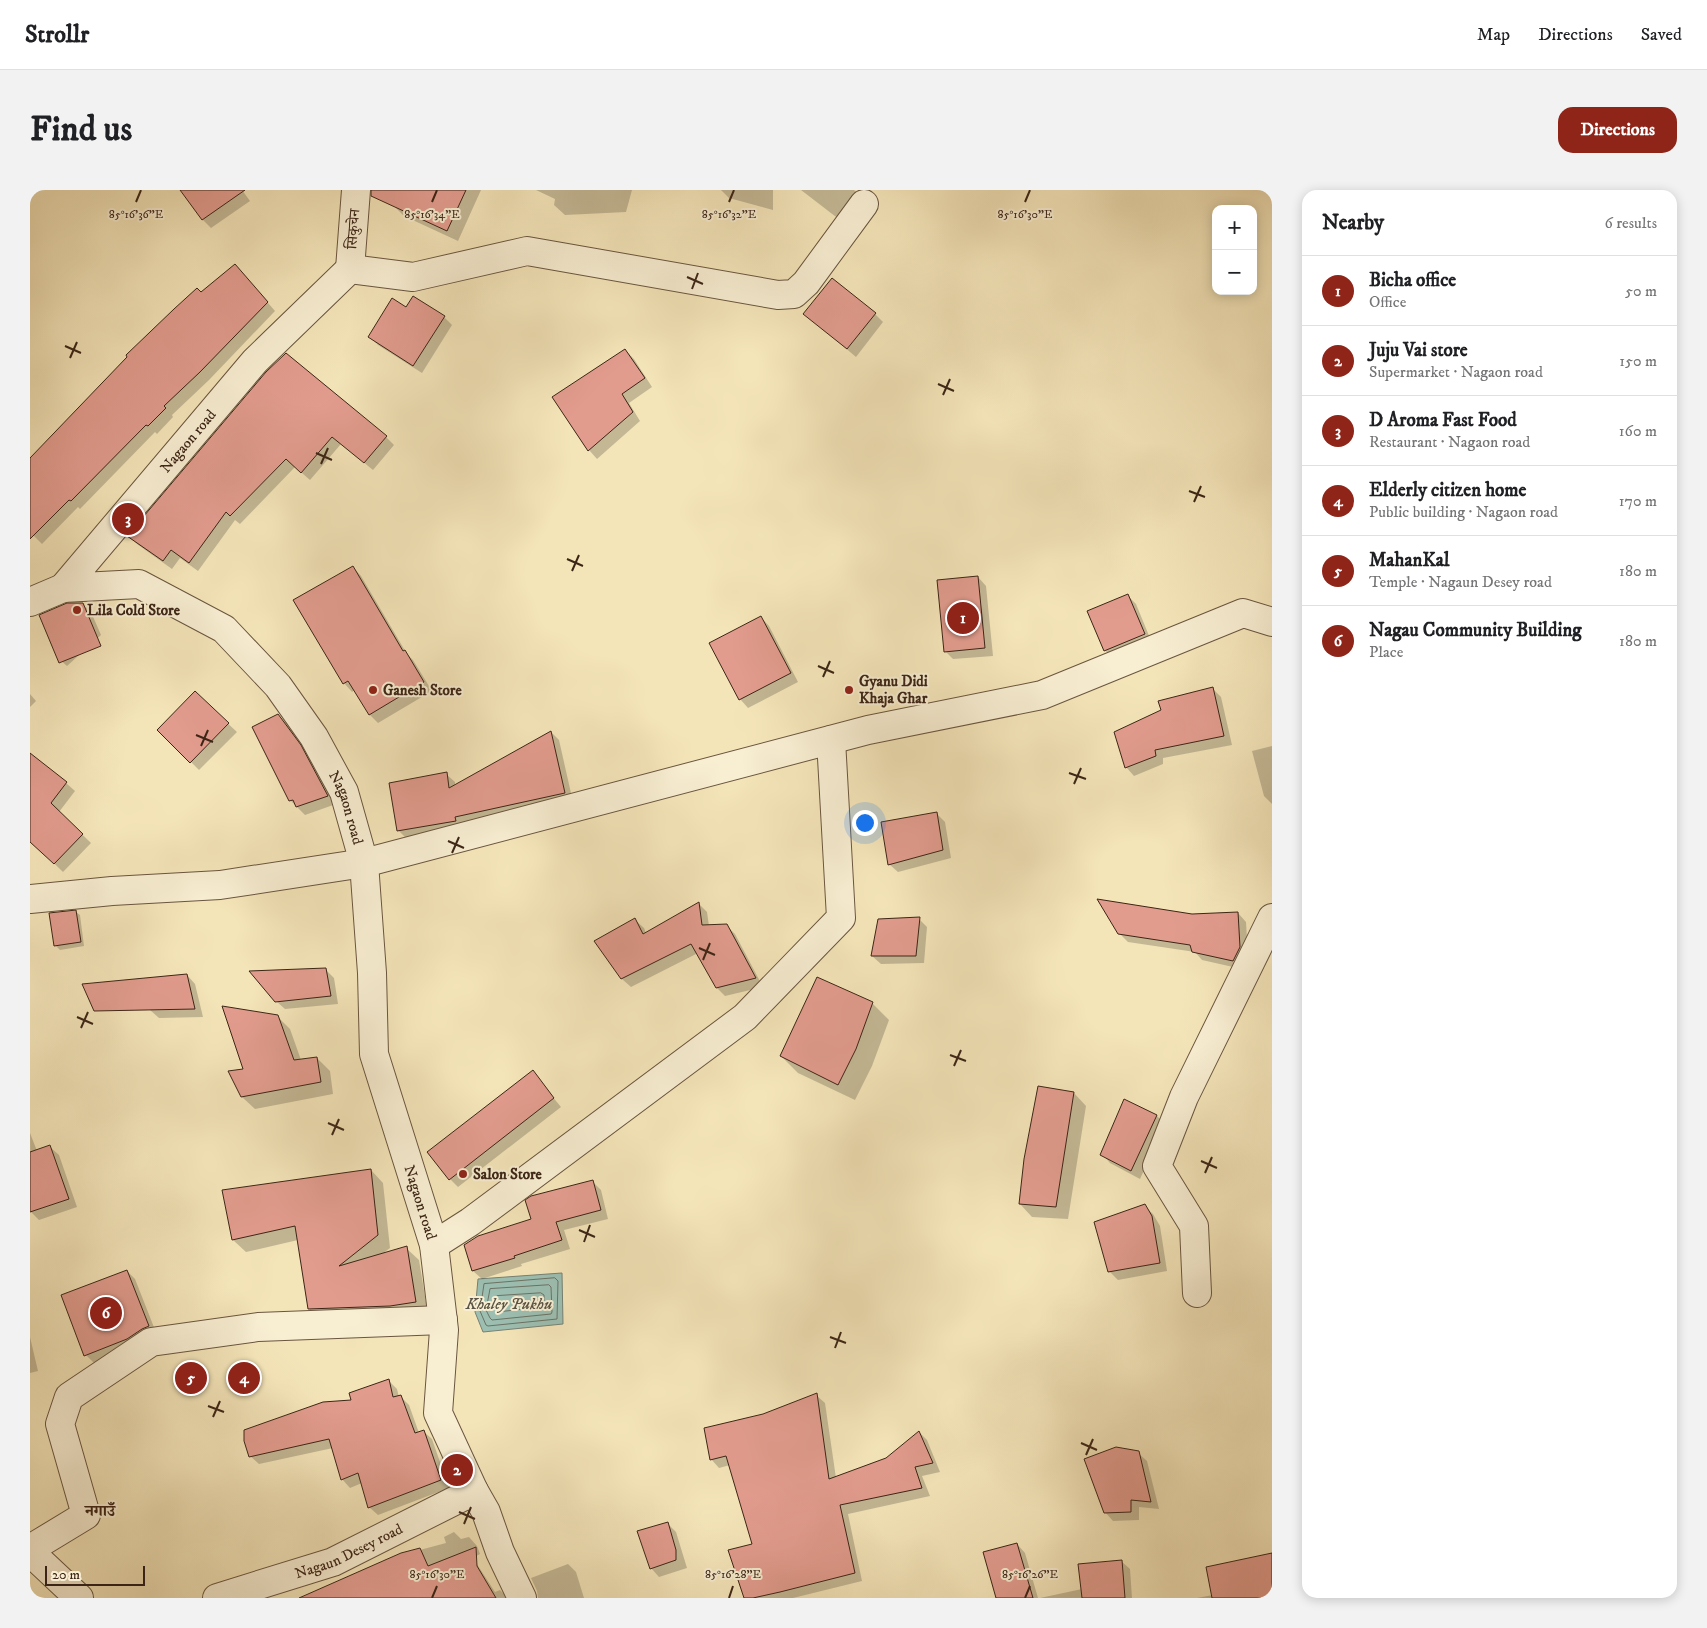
<!DOCTYPE html>
<html lang="en">
<head>
<meta charset="utf-8">
<style>
	body { margin:0; font-family:"IM FELL DW Pica","Noto Serif Devanagari",serif; background:#f2f2f2; color:#202124 }
	.controls { position:absolute; right:15px; top:15px; display:grid; overflow:hidden; border-radius:10px; box-shadow:0 2px 12px #0003 }
	.controls button { width:45px; height:45px; display:grid; place-items:center; padding:0; border:0; border-bottom:1px solid #e0e0e0; background:#fff; color:#202124; font:25px sans-serif }
	.scale { position:absolute; left:15px; bottom:12px; width:100px; box-sizing:border-box; padding-left:5px; border:2px solid #3c2516; border-top:0; font-size:14px; line-height:18px; white-space:nowrap; color:#3c2516; -webkit-text-stroke:4px #f8eed2; paint-order:stroke }
	.you { position:absolute; left:834px; top:632px; width:18px; height:18px; margin:-12px; border:4px solid #fff; border-radius:50%; background:#1a73e8; box-shadow:0 0 0 8px #1a73e833 }
	.badge { display:grid; place-items:center; width:32px; height:32px; border-radius:50%; background:#8f2418; color:#fff; font-size:16px; font-weight:700 }
	.pin { position:absolute; translate:-50% -50%; border:2px solid #fff; box-shadow:0 1px 5px #0006 }
	.list { margin:0; padding:0; list-style:none }
	h2 { display:flex; justify-content:space-between; align-items:center; height:65px; margin:0; padding:0 20px; font-size:21px }
	h2 small { font-size:16px; font-weight:400; color:#757577 }
	.list li { display:grid; grid-template-columns:32px 1fr auto; gap:15px; align-items:center; box-sizing:border-box; height:70px; padding:0 20px; border-top:1px solid #e0e0e0 }
	.list b { display:block; font-size:19px; white-space:nowrap }
	.list p { margin:0; font-size:16px; white-space:nowrap; color:#757577 }
	.list em { font-size:16px; font-style:normal; color:#757577 }
	.map { position:relative; flex:none; width:1242px; height:1408px; overflow:hidden; border-radius:15px }
	header { display:flex; align-items:center; gap:30px; box-sizing:border-box; height:70px; padding:0 25px; background:#fff; border-bottom:1px solid #e0e0e0 }
	header strong { font-size:24px }
	nav { display:flex; gap:28px; margin-inline-start:auto; font-size:18px }
	.intro { display:flex; align-items:center; justify-content:space-between; box-sizing:border-box; height:120px; padding:0 30px }
	h1 { margin:0; font-size:35px }
	.button { padding:12px 22px; border-radius:15px; background:#8f2418; color:#fff; font-size:18px; font-weight:700 }
	main { display:flex; gap:30px; padding:0 30px }
	aside { flex:1; background:#fff; border-radius:15px; box-shadow:0 2px 12px #0003 }
	.map>svg:first-child { display:block }
</style>
</head>
<body>
<header>
<strong>Strollr</strong>
<nav><a>Map</a><a>Directions</a><a>Saved</a></nav>
</header>
<div class="intro"><h1>Find us</h1><a class="button">Directions</a></div>
<main>
<div class="map">
<svg width="1242" height="1408" viewBox="0 0 1242 1408">
	<rect width="100%" height="100%" fill="#f4e5b9"/>
	<filter id="stains"><feTurbulence type="fractalNoise" baseFrequency=".004" numOctaves="4"/><feColorMatrix values="0 0 0 0 .2 0 0 0 0 .09 0 0 0 0 .02 0 0 0 .5 -.17"/></filter>
	<radialGradient id="worn" r=".72"><stop offset=".6" stop-color="#630" stop-opacity="0"/><stop offset="1" stop-color="#630" stop-opacity=".3"/></radialGradient>
	<path fill="#9cbfb2" stroke="#768174" d="M532 1083 533 1134 453 1142 445 1122 448 1089Z"/>
	<path fill="#0003" d="M152 0H212L220 11 181 38 173 30Z
		M371 0H451L428 51 374 26 364 16Z
		M506 0H602L596 22 535 25 524 15 525 9Z
		M691 0H743V20L699 8Z
		M771 0H824L830 5 810 30Z
		M213 84 245 121 179 190 142 225 143 227 127 244 125 242 50 319 48 317 12 354 0 342V277Z
		M377 119 414 127 422 135 392 183 348 155 340 147Z
		M775 124H845L853 132 826 167Z
		M595 160 604 169 622 197 599 213 610 231 567 269 559 260 524 207Z
		M237 183 356 247 364 255 343 280 311 254 280 290 265 277 210 334 205 330 168 381 150 368 142 379 107 354 99 346Z
		M323 377 331 386 377 464 383 470 402 501 348 533 340 525 325 500 322 502 314 493Z
		M948 387 956 396 963 466 923 469 915 461Z
		M1098 406 1106 414 1122 453 1083 469 1075 460Z
		M52 414 61 422 71 445 37 476 28 468Z
		M731 427 739 436 768 492 718 518 710 509Z
		M1183 499 1191 507 1202 555 1133 568V574L1104 586 1096 577Z
		M165 503 207 542 169 580 129 540Z
		M0 504 6 511 0 517Z
		M248 525 257 534 279 565 306 614 275 625 260 610Z
		M521 542 529 550 543 612 377 649 368 640 416 584 425 592V596Z
		M1242 556V614L1234 606 1222 561Z
		M0 566 36 593 45 601 29 622 61 653 33 682 0 650Z
		M907 624 915 632 921 668 868 682 859 674Z
		M669 714 677 722 679 736 696 735 705 744 733 797 695 806 687 798 668 763 601 797 592 789 566 751 605 730 614 738 616 743Z
		M46 722 50 725 54 756 30 760 26 756Z
		M1208 723 1216 732 1218 766 1212 779 1172 770 1165 762 1098 752 1089 743 1162 726Z
		M889 729 897 737 894 773 851 774 842 766Z
		M295 779 304 788 308 814 255 819 246 811Z
		M157 785 165 794 173 827 129 828 120 820Z
		M842 813 859 830 842 876 825 910 768 883 751 866Z
		M247 826 260 839 271 870 287 868 300 881 303 904 225 919 212 907 215 880Z
		M502 882 531 917 428 997 420 989Z
		M1044 903 1056 916 1038 1029 1002 1027 990 1014Z
		M1095 911 1127 926 1135 934 1110 989 1080 973 1072 964Z
		M0 943 7 961 20 957 29 965 47 1017 9 1030 1 1022Z
		M341 980 353 993 360 1058 352 1064 376 1058 389 1070 398 1125 292 1132 279 1119 268 1050 216 1062 203 1050Z
		M562 991 571 1000 578 1029 534 1040 540 1059 491 1074 492 1076 452 1089 443 1081 435 1055 502 1030Z
		M1114 1016 1123 1024 1130 1036 1137 1081 1088 1090 1079 1081Z
		M97 1081 105 1089 127 1145 105 1157 64 1173 56 1165Z
		M0 1147 8 1181 0 1183Z
		M359 1191 367 1199 369 1207H371L379 1215 389 1243 393 1241 402 1249 419 1298 348 1325 339 1317 332 1293 320 1298 312 1289 303 1258 229 1274 220 1266Z
		M786 1205 795 1213 806 1288 857 1269 889 1242 897 1250 910 1282 892 1286 900 1306 818 1324 832 1391 763 1408H715L724 1354 700 1275 689 1278 681 1269 733 1225Z
		M1108 1263 1117 1271 1129 1319 1109 1317V1330L1083 1331 1075 1322Z
		M638 1334 646 1342 657 1378 629 1387 621 1378Z
		M424 1342 431 1349 439 1347 447 1356 450 1364 443 1368 465 1402 470 1400 478 1408H279L371 1365 416 1353 414 1347Z
		M987 1354 995 1363 1008 1408H967Z
		M1091 1371 1100 1379 1102 1408H1010L1052 1399Z
		M538 1374 546 1382 554 1408H508L507 1401 501 1388Z
		M1183 1405 1242 1408H1167Z"/>
	<g fill="none" stroke-linecap="round" stroke-linejoin="round">
		<path stroke="#6c7264" stroke-width="1" d="M525 1088 528 1091 527 1129 458 1136 456 1135 450 1121 454 1094Z
			M519 1095 521 1097 522 1122 521 1124 462 1130 460 1128 456 1120 460 1099Z
			M511 1103 514 1105V1115L512 1117 467 1122 464 1119 467 1106Z"/>
	</g>
	<path fill="#e29c8e" stroke="#3c2516" d="M150 0H215L172 30Z
		M341 0H436L417 41 341 6Z
		M205 74 238 112 170 182 134 216 136 218 118 236 116 235 41 311 39 310 0 349V268L97 167 96 165 144 119 167 98 171 102Z
		M802 88 846 123 817 159 773 124Z
		M383 106 415 126 383 176 338 147 362 108 376 117Z
		M595 159 615 188 592 204 603 222 558 261 522 207Z
		M256 163 357 246 334 273 302 247 271 283 256 269 200 326 196 322 159 373 141 360 133 371 97 346 236 182Z
		M323 376 373 461 375 460 394 492 339 525 318 491 313 494 263 410Z
		M948 386 955 458 914 462 907 390Z
		M1098 404 1115 444 1074 461 1057 421Z
		M37 413H53L71 456 29 473 9 425Z
		M731 426 761 483 709 510 679 453Z
		M1183 497 1194 546 1125 560 1126 566 1095 578 1084 542 1131 520 1128 511Z
		M165 501 199 533 160 573 127 540Z
		M248 524 271 555 298 606 266 617 263 610 259 611 222 537Z
		M521 541 535 603 425 627 426 631 367 641 359 593 417 582 419 598Z
		M0 563 37 592 21 613 53 644 24 674 0 652Z
		M907 622 913 660 858 675 851 632Z
		M1067 709 1162 724 1208 722 1210 757 1203 771 1162 762 1160 755 1088 744Z
		M669 712 672 735 697 734 726 788 686 798 661 754 591 789 564 751 605 728 613 744Z
		M46 720 51 752 24 756 19 723Z
		M890 727 886 766H841L848 729Z
		M296 778 301 806 245 812 219 781Z
		M157 784 165 819 64 821 52 794Z
		M787 787 843 812 826 859 808 895 750 866Z
		M192 816 248 825 264 870 287 867 291 892 211 907 198 881 213 879Z
		M503 880 524 908 419 990 397 962Z
		M1008 896 1044 902 1026 1017 989 1014 994 969Z
		M1094 909 1127 925 1101 981 1070 965Z
		M20 955 39 1009 0 1022V962Z
		M341 979 348 1045 309 1076 377 1056 386 1112 360 1116 278 1119 265 1036 202 1050 192 1000Z
		M563 990 571 1020 526 1032 532 1050 484 1066 485 1068 442 1081 434 1055 448 1046 501 1029 495 1010 501 1006Z
		M1115 1014 1122 1026 1130 1073 1078 1082 1064 1032Z
		M97 1080 119 1136 112 1139 97 1149 54 1166 31 1105Z
		M359 1189 363 1207 371 1205 385 1243 394 1240 411 1290 338 1318 328 1283 311 1290 299 1249 219 1267 214 1251V1240L293 1212 321 1210 319 1203Z
		M787 1203 799 1289 856 1268 889 1241 903 1273 885 1277 892 1298 810 1315 825 1383 750 1402 723 1408H714L698 1360 722 1354 696 1266 680 1270 674 1238 733 1224Z
		M1086 1257 1109 1261 1121 1312 1101 1310V1322L1074 1323 1054 1269Z
		M638 1332 646 1360V1370L620 1379 607 1341Z
		M987 1353 1003 1408H966L953 1362Z
		M446 1357 447 1376 466 1408H269L371 1363 390 1358 398 1376Z
		M1242 1363V1408H1182L1176 1377Z
		M1092 1370 1095 1408H1052L1048 1374Z"/>
	<g fill="none" stroke-linecap="round" stroke-linejoin="round">
		<g stroke="#6a553f" stroke-width="30">
			<g id="street">
				<path id="s1" d="M320 79 225 171 33 398 109 394 194 439 248 496 284 547 314 602 334 673 342 783 344 864 404 1055 414 1140 408 1223 444 1301 456 1322 470 1362 492 1408"/>
				<path d="M320 79 383 87 497 61 748 105 764 104 776 93 834 14"/>
				<path d="M320 79 326 0"/>
				<path d="M0 412 33 398"/>
				<path d="M0 709 82 701 190 695 334 673 838 540 1012 505 1213 423 1242 432"/>
				<path d="M404 1055 440 1032 715 827 811 728 801 550"/>
				<path d="M1167 1103 1164 1036 1127 976 1154 907 1242 728"/>
				<path d="M0 1359 56 1325 30 1234 39 1207 121 1152 228 1137 413 1130"/>
				<path d="M0 1362 49 1408"/>
				<path id="s2" d="M187 1408 303 1372 444 1301"/>
			</g>
		</g>
		<use href="#street" stroke="#f8eed2" stroke-width="28"/>
	</g>
	<path fill="none" stroke="#3c2516" stroke-width="2" d="M106 12 111 0M402 12 407 0M699 12 704 0M995 12 1000 0M657 87 673 94M662 99 668 83M35 156 51 163M40 168 47 152M908 194 924 201M913 205 920 189M286 263 302 270M291 274 298 258M1159 301 1175 307M1164 312 1171 296M537 369 553 376M542 381 549 365M788 476 804 483M793 487 800 471M166 545 183 552M171 556 178 540M1039 583 1056 589M1044 594 1051 578M418 651 434 658M422 663 429 647M669 758 685 765M673 770 680 753M47 827 63 834M51 838 58 822M920 865 936 871M924 876 931 860M298 933 314 940M302 945 309 929M1171 971 1187 978M1175 983 1182 967M549 1040 565 1047M554 1052 560 1035M800 1147 816 1153M805 1158 811 1142M178 1216 194 1222M183 1227 190 1211M1051 1253 1067 1260M1056 1265 1063 1249M429 1322 445 1329M434 1334 441 1317M402 1408 407 1396M699 1408 703 1396M995 1408 1000 1396"/>
	<g fill="#8f2418" stroke="#f8eed2" stroke-width="2">
		<circle cx="47" cy="420" r="5"/>
		<circle cx="343" cy="500" r="5"/>
		<circle cx="819" cy="500" r="5"/>
		<circle cx="433" cy="984" r="5"/>
	</g>
	<g text-anchor="middle" stroke-width="4" stroke-linejoin="round" paint-order="stroke">
		<g font-size="15" fill="#3c2516" stroke="#f8eed2">
			<text transform="translate(323 39) rotate(-85)" y="5">सिकुचेन</text>
			<text transform="translate(158 251) rotate(-50)" y="5">Nagaon road</text>
			<text dy="5" stroke="none"><textPath href="#s1" startOffset="821">Nagaon road</textPath></text>
			<text dy="5" stroke="none"><textPath href="#s1" startOffset="1226">Nagaon road</textPath></text>
			<text dy="5" stroke="none"><textPath href="#s2" startOffset="140">Nagaun Desey road</textPath></text>
		</g>
		<g font-size="15" font-weight="bold" fill="#3c2516" stroke="#f8eed2" text-anchor="start">
			<text x="57" y="425">Lila Cold Store</text>
			<text x="829" y="496">Gyanu Didi<tspan x="829" dy="17">Khaja Ghar</tspan></text>
			<text x="353" y="505">Ganesh Store</text>
			<text x="443" y="989">Salon Store</text>
		</g>
		<g font-size="16" font-style="italic" fill="#595345" stroke="#f8eed2">
			<text x="479" y="1119">Khaley Pukhu</text>
		</g>
		<g font-size="16" font-weight="bold" fill="#3c2516" stroke="#f8eed2">
			<text x="70" y="1326">नगाउँ</text>
		</g>
	</g>
	<g font-size="12" text-anchor="middle" fill="#3c2516" stroke="#f8eed2" stroke-width="4" stroke-linejoin="round" paint-order="stroke">
		<text x="699" y="28">85°16'32"E</text>
		<text x="995" y="28">85°16'30"E</text>
		<text x="106" y="28">85°16'36"E</text>
		<text x="402" y="28">85°16'34"E</text>
		<text x="407" y="1388">85°16'30"E</text>
		<text x="703" y="1388">85°16'28"E</text>
		<text x="1000" y="1388">85°16'26"E</text>
	</g>
	<rect width="100%" height="100%" filter="url(#stains)"/>
	<rect width="100%" height="100%" fill="url(#worn)"/>
</svg>
<div class="controls">
<button>+</button>
<button>−</button>
</div>
<div class="scale">20 m</div>
<div class="you"></div>
<div class="pin badge" style="left:933px;top:428px">1</div>
<div class="pin badge" style="left:427px;top:1280px">2</div>
<div class="pin badge" style="left:98px;top:329px">3</div>
<div class="pin badge" style="left:214px;top:1188px">4</div>
<div class="pin badge" style="left:161px;top:1188px">5</div>
<div class="pin badge" style="left:76px;top:1123px">6</div>
</div>
<aside>
<h2>Nearby<small>6 results</small></h2>
<ul class="list">
<li><span class="badge">1</span><div><b>Bicha office</b><p>Office</p></div><em>50 m</em></li>
<li><span class="badge">2</span><div><b>Juju Vai store</b><p>Supermarket · Nagaon road</p></div><em>150 m</em></li>
<li><span class="badge">3</span><div><b>D Aroma Fast Food</b><p>Restaurant · Nagaon road</p></div><em>160 m</em></li>
<li><span class="badge">4</span><div><b>Elderly citizen home</b><p>Public building · Nagaon road</p></div><em>170 m</em></li>
<li><span class="badge">5</span><div><b>MahanKal</b><p>Temple · Nagaun Desey road</p></div><em>180 m</em></li>
<li><span class="badge">6</span><div><b>Nagau Community Building</b><p>Place</p></div><em>180 m</em></li>
</ul>
</aside>
</main>
</body>
</html>
